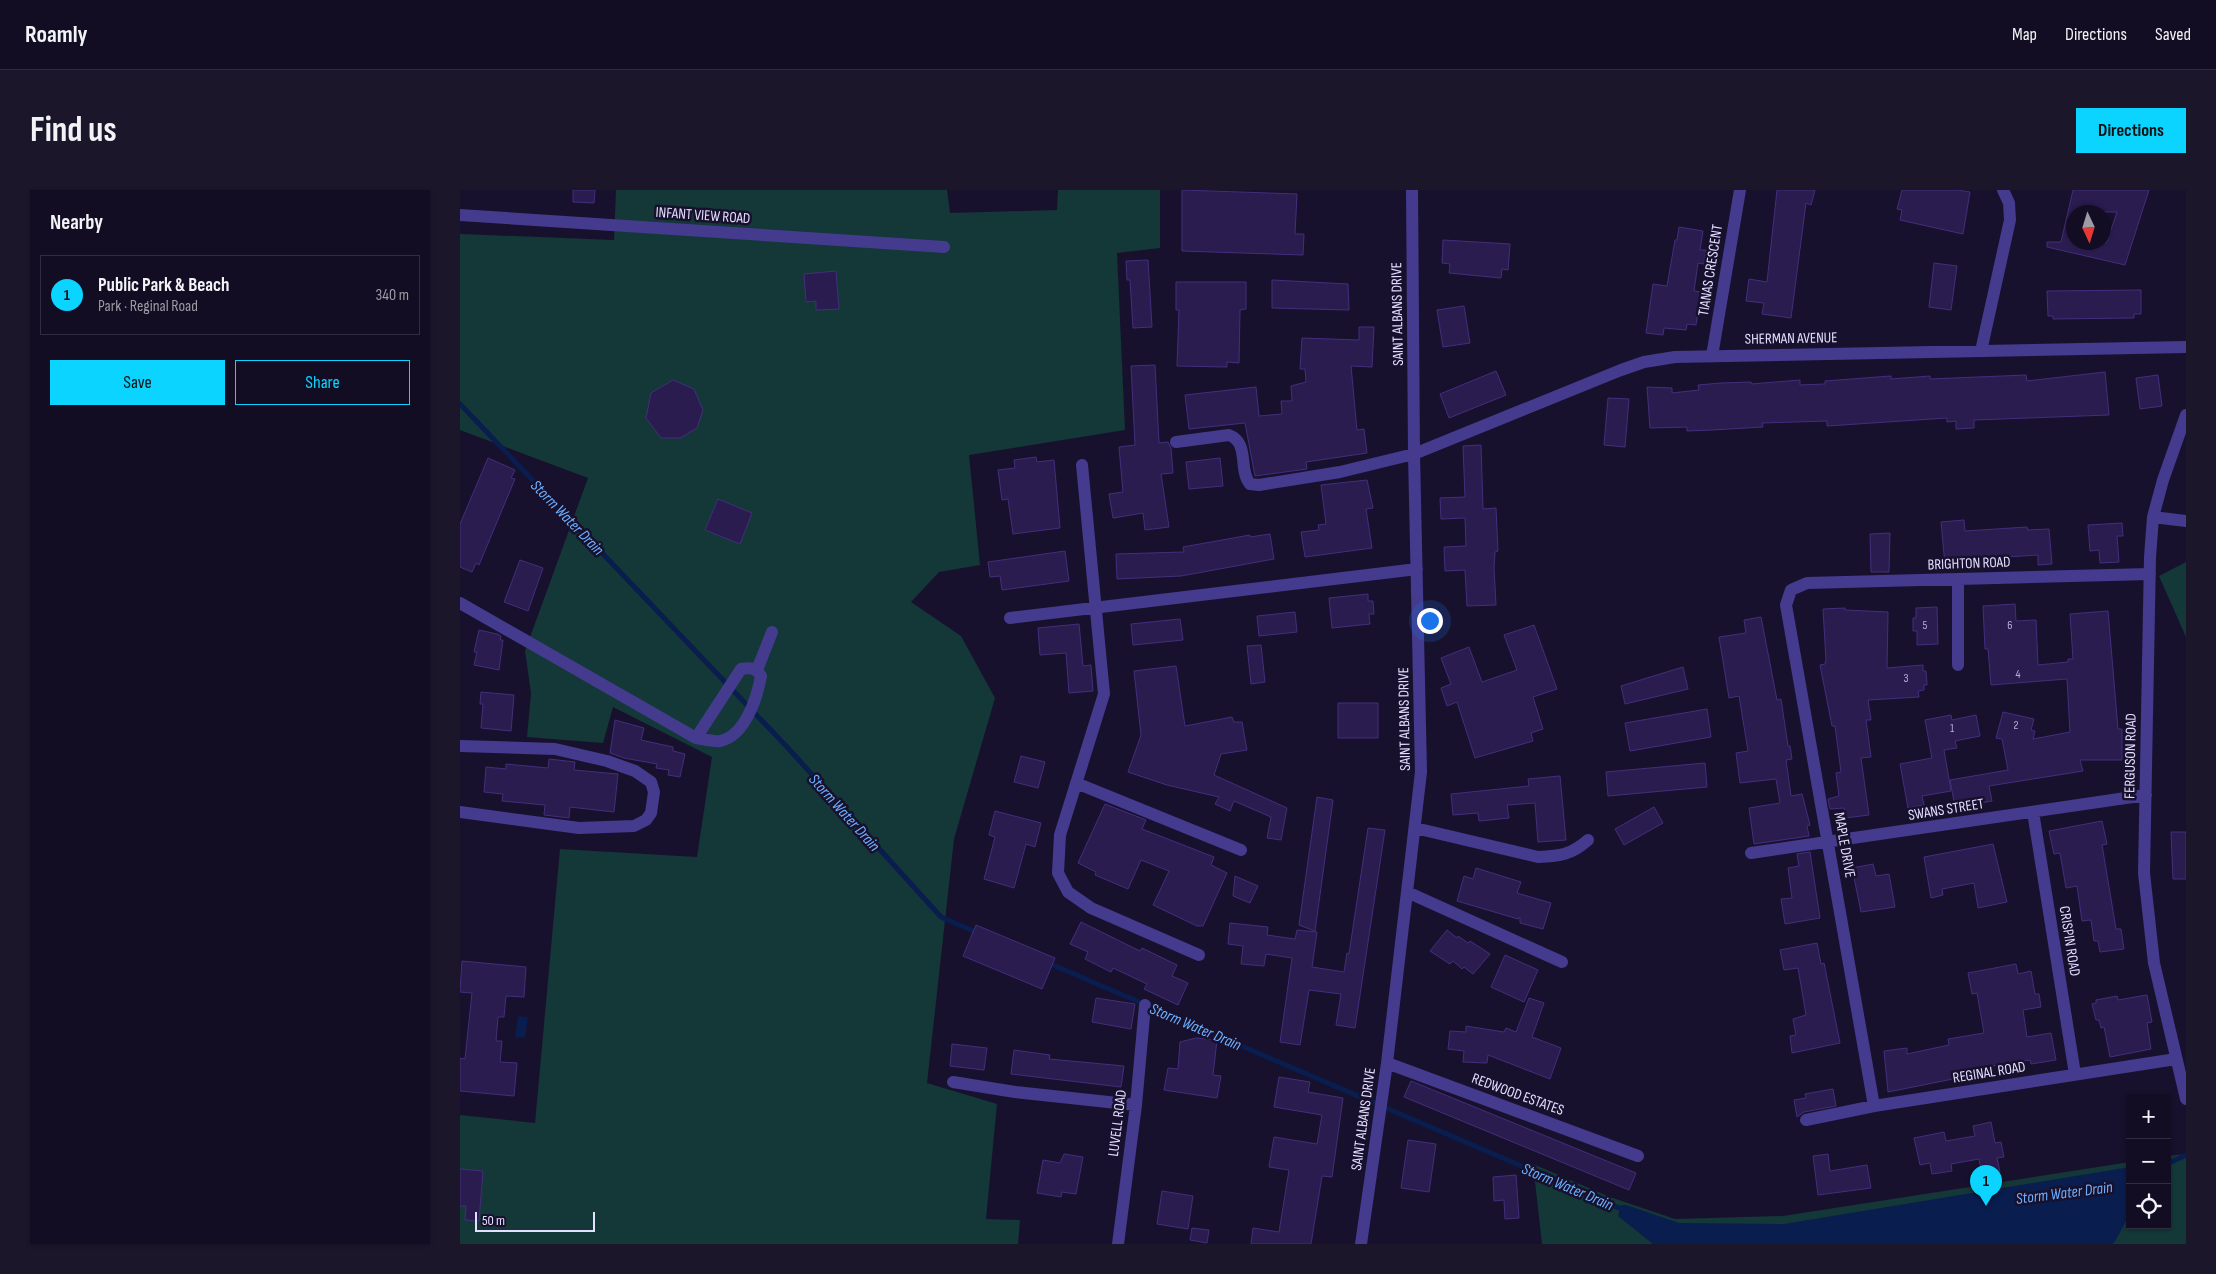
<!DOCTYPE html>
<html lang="en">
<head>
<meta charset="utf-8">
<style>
	body { margin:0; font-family:"Sofia Sans Condensed",sans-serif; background:#1b162a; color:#f1f3f6 }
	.controls { position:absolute; right:15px; bottom:15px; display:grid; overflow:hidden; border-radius:0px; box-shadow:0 1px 4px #0004 }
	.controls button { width:45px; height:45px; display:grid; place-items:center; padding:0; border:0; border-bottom:1px solid #312d40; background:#120d22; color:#f1f3f6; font:25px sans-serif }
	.compass { position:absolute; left:1606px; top:15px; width:45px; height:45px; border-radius:50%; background:#120d22; box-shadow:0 1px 4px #0004; rotate:176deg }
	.scale { position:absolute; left:15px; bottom:12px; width:120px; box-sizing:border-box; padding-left:5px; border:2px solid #e4deff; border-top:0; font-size:14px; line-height:18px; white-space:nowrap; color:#e4deff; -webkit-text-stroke:4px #18112e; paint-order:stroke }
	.you { position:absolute; left:969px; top:430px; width:18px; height:18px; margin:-12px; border:4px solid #fff; border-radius:50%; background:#1a73e8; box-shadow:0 0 0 8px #1a73e833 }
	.badge { display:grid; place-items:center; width:32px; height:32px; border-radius:50%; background:#0ad4ff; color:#111; font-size:16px; font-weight:700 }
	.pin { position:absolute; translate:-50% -41px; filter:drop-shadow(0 1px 2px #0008) }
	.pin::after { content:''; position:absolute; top:26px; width:18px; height:15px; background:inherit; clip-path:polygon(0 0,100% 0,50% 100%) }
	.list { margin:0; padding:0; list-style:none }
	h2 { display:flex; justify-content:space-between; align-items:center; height:65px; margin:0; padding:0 20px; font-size:21px }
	h2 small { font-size:16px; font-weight:400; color:#9c9ca5 }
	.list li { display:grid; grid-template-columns:32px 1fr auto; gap:15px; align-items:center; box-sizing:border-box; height:80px; margin:0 10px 10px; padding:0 10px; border:1px solid #312d40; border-radius:0px }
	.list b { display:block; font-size:19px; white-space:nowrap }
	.list p { margin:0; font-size:16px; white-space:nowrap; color:#9c9ca5 }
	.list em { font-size:16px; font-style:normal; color:#9c9ca5 }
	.actions { display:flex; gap:10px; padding:15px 20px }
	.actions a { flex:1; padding:11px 0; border:1px solid #0ad4ff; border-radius:0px; text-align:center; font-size:18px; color:#0ad4ff }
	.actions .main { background:#0ad4ff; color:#111 }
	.icon { flex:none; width:28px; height:28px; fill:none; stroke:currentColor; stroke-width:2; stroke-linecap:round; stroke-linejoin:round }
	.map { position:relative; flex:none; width:1726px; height:1054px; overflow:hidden; border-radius:0px }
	header { display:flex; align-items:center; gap:30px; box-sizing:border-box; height:70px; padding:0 25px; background:#120d22; border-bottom:1px solid #312d40 }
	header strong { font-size:24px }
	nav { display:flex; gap:28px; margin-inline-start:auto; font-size:18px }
	.intro { display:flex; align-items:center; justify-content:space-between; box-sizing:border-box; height:120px; padding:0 30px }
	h1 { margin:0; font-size:35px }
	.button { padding:12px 22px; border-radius:0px; background:#0ad4ff; color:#111; font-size:18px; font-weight:700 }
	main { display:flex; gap:30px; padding:0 30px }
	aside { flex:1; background:#120d22; border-radius:0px; box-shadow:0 1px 4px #0004 }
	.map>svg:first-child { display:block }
</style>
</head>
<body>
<header>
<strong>Roamly</strong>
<nav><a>Map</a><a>Directions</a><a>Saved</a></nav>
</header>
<div class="intro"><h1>Find us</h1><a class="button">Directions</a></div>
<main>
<aside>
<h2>Nearby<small></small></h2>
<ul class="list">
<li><span class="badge">1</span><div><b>Public Park &amp; Beach</b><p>Park · Reginal Road</p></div><em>340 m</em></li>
</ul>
<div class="actions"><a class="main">Save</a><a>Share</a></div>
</aside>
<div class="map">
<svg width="1726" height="1054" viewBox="0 0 1726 1054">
	<rect width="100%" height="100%" fill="#18112e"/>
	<path fill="#143738" d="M156 0H487L490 23 597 20 598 0H700V58L657 63 665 240 509 265 520 375 479 382 451 412 501 446 535 508 494 649 467 893 537 914 526 1029 560 1030 558 1054H0V925L75 933 100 659 237 667 252 567 153 517 143 553 67 547 71 503 65 461 128 288 0 240V44L154 50Z
		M1726 372V447L1699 386Z
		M1726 964V1054H1082L1073 974 1150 1007 1215 1029 1323 1026 1670 972V1035H1707V966Z"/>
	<path fill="#091d4e" d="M58 826 68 827 65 848 55 847Z
		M1670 977V1024L1654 1053 1651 1054H1193L1158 1026 1161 1015H1166L1219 1033 1324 1034Z"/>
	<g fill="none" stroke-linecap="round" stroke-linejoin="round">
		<path stroke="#091d4e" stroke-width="5" d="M0 214 328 558 481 727 518 743
			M586 772 1166 1021
			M1707 974 1726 965"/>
	</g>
	<path fill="#2a1c4f" stroke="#432e7c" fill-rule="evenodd" d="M113 0H135L134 13 113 12Z
		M722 0 837 4 835 44H844L843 65 722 61Z
		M1317 0H1355L1351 15 1346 13 1331 128 1302 124 1304 113 1286 111 1289 89 1307 92Z
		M1442 0H1497L1510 2 1503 44 1440 30 1442 20 1437 19Z
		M1613 0H1689L1665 75 1587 57V52H1601ZM1614 22H1657L1647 52H1614Z
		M1219 37 1243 41 1240 60H1246L1244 74 1238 73 1234 101 1241 102 1236 135 1227 134 1226 140 1204 138 1203 145 1186 143 1193 94 1207 96 1215 50H1217Z
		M983 50 1050 54 1048 80 1042 79 1041 88 989 83 990 74 982 73Z
		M688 70 692 137 673 138 670 90H667L666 71Z
		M1474 73 1497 76 1491 120 1469 117Z
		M376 81 379 119 356 120V111L346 112 344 84Z
		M812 90 888 94 889 120 812 118Z
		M716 92H786V119L780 120 779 173 767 172V177L717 176 719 120H716Z
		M1681 100V124H1674V128L1593 129V126H1588L1587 101Z
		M1004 116 1010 153 983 157 977 120Z
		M899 137H914L912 177 891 176 897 240 904 239 907 263 846 272 847 279 795 286 785 233 729 239 725 205 796 197 799 226 822 224 821 211H832L831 196 846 192 845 179H840L842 148 899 150Z
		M695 175 699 253 708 252 711 258 713 283 701 284 709 337 685 340 683 323 653 328 649 304 663 302 659 257 675 255 671 176Z
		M1036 181 1046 205 989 228 980 204Z
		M1645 182 1649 225 1514 230V238L1496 239V231L1487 232V228L1367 236V231L1302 233 1303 237 1252 240 1227 241V237L1190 238 1187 197 1212 198V203L1239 200 1238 195 1261 193 1291 192V194L1340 190V195L1365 194V191L1431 186V189L1470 186V189L1566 185 1567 191Z
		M1698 185 1702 216 1680 219 1676 188Z
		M213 190 234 199 243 220 237 238 220 248H201L186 228 191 203Z
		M1148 208 1169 209 1165 257 1144 255Z
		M1021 255 1023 319 1036 318 1038 361 1035 362 1034 378 1036 415 1007 416 1005 380 985 381 984 357 1006 356 1005 328 981 329 980 308 1005 307 1003 256Z
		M576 267 577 272 594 270 600 338 553 344 548 309 542 310 538 280 555 278 554 270Z
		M28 268 55 280 51 288 55 289 19 375 16 373 12 382 0 377V334Z
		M760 268 763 296 729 299 726 272Z
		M907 290 913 318 906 319 912 358 845 367 841 342 859 340 858 335 866 334 861 295Z
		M258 309 292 323 280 354 245 340Z
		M1504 330 1505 341 1567 337 1568 340 1589 339 1592 374 1578 375V365L1546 367V375L1533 376V371L1485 375 1481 332Z
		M1662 333 1663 346H1657L1659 372 1640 373 1639 360 1630 361 1628 335Z
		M1430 343 1429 382H1411L1410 344Z
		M810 344 814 369 721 386 657 389 656 364 724 362 723 357 790 345V347Z
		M605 361 609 391 542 400 540 386 530 387 528 372Z
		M60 370 83 378 68 421 44 412Z
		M908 404V411H913L914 424H909L910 434 872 438 869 408Z
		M1555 414 1556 431 1576 430 1578 475 1608 472V469H1613L1610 424 1648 421 1658 539H1662V570H1620L1623 581 1529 596 1532 611 1495 617 1490 590 1548 580 1542 549 1536 548 1543 522 1574 529 1571 540 1575 541 1573 549 1610 542 1607 489 1531 495 1528 459H1525L1523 416Z
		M1477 417 1478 454 1457 455V441H1453V428H1456V418Z
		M1385 418V420L1428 422 1427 478 1463 475V481H1466L1467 495H1464V500L1458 501 1459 507 1408 510 1411 530H1406L1411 567 1401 568 1409 625 1385 628 1384 618 1370 619 1368 609 1379 606 1376 583 1381 582 1375 536H1372L1360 475 1365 474 1366 470 1363 419Z
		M835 422 837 442 799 446 797 426Z
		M1301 427 1317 510 1321 509 1328 556H1330L1332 569 1326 570 1331 606 1342 604 1350 635 1347 636 1349 646 1294 654 1289 618 1320 613 1316 589 1280 593 1276 563 1288 561 1279 506 1269 508 1259 447 1286 443 1284 430Z
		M720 429 723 450 673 455 671 434Z
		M619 434 623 476 631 475 633 501 609 503 606 463 580 465 578 438Z
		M1074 435 1097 499 1073 507 1083 539 1071 543 1073 551 1015 568 997 512 987 516 981 498 991 494 981 468 1009 457 1022 492 1057 480 1044 445Z
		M19 440 37 444 41 446 40 450H43L39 480 14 475 17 462H14Z
		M801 455 805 492 791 494 787 456Z
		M716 476 725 536 772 527 774 532H782L787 560 761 564 754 585 827 618 821 650 807 648 811 627 774 611 770 621 755 614 759 607 707 595 668 582 681 545 674 481Z
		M1223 477 1228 499 1165 514 1161 496Z
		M21 502 54 505 51 541 21 538 23 514H20Z
		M878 513H918V548H878Z
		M1247 519 1251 547 1170 561 1165 533Z
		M1491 525 1492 530 1516 525 1520 546 1495 551 1497 558 1484 560 1491 601 1462 606 1464 615 1448 618 1440 574 1472 568 1465 530Z
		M155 530 184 538 181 550 213 557V561L225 564 220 587 208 585 209 580 196 578 197 574 164 568 150 563Z
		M561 566 585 572 578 598 554 592Z
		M89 569 115 572 114 580 158 584 154 622 110 617 109 628 84 625 85 615 42 611 43 604 24 602 26 577 46 579V574L88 578Z
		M1245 573 1247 597 1148 606 1146 582Z
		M1100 586 1106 650 1078 652 1075 613 1047 615 1049 628 1019 631 1018 623 993 625 991 604 1069 596 1068 589Z
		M857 607 873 610 855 741 839 735Z
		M645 614 686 630 682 639 754 667 751 675 767 683 743 736H737L693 715 709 681 681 670 668 699 635 685 636 682 618 673Z
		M1194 617 1203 633 1164 655 1155 639Z
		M535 621 581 633 575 657 566 654 554 698 524 689 535 647 529 645Z
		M1642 631 1647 654 1642 655 1656 739H1661L1664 759 1640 762 1638 751H1634L1631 730 1622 731 1617 696 1606 698 1600 663 1594 664 1589 641Z
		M908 638 925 640 895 838 876 835 881 804 849 800 840 855 820 852 832 768 806 764 804 776 781 774 783 756 768 754 770 733 808 737 807 745 835 749 837 740 857 742 852 777 884 782 887 763 889 764Z
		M1711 642H1726V689H1713Z
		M1533 654 1547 712 1518 718 1514 693 1482 699 1483 705 1471 708 1464 667Z
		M1350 662 1360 728 1325 734 1321 709 1332 708 1328 678 1339 676 1337 664Z
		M1413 674 1416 686 1429 684 1435 717 1401 722 1392 678Z
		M1016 678 1061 692 1057 703 1091 713 1083 739 1060 733V727L1058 729 997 711 1004 686 1013 689Z
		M775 686 798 696 790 713 773 706Z
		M621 732 680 761 682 758 717 775 712 786 728 793 718 815 684 799 687 794 653 778 651 782 625 769 628 762 610 754Z
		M516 735 595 768 582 799 503 766Z
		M987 740 997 748 998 746 1008 753 1010 751 1030 764 1013 784 1004 777 1002 779 993 771 990 774 970 761Z
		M1357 753 1361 774 1364 773 1380 853 1332 863 1330 846 1336 845 1333 829 1346 825 1338 778 1324 780 1320 760Z
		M1045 765 1078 780 1064 812 1031 797Z
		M2 771 66 777 64 807 46 806 44 827H38L36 851H42L40 872 57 873 54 906 0 901V868L5 869 12 803 0 802Z
		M1556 774 1558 784 1571 781 1575 804H1579L1581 817 1563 820 1567 847 1591 843 1596 870 1571 874 1570 870 1527 877 1528 882 1428 902 1424 861 1447 858V864L1489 855 1488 849 1524 843 1517 803 1512 804 1508 783Z
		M1687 805 1692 832 1687 833 1691 859 1650 867 1644 837 1641 838 1639 830H1636L1632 814 1636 813V810L1657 806 1658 810Z
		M636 808 675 814 671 839 632 832Z
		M1069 808 1084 813 1072 847 1101 858 1090 889 1028 865 1027 873 1003 872 1004 861 988 859 990 841 1006 842V836L1044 842 1046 838 1056 842Z
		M736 848 757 850 753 885 761 886 757 908 704 900 708 878 718 879 720 852Z
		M492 854 527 858 524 880 490 876Z
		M554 860 590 865 589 869 664 876 661 897 551 884Z
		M819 887 850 892 848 902 883 908 872 987 862 986 851 1054H791L793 1038 819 1042 829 980 809 977 814 947 857 954 862 925 814 917Z
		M951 891 1176 983 1169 1000 944 907Z
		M1373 899 1376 916 1344 922 1337 927 1334 910 1346 908 1345 904Z
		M1531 932 1535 953 1541 952 1544 967 1537 968 1540 982 1522 985 1519 969 1491 974 1492 981 1472 984 1470 973 1460 975 1454 948 1484 942 1486 951 1515 946 1513 936Z
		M948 950 976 954 969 1002 941 998Z
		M604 964 623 967 616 1004 602 1002 601 1007 577 1003 583 970 600 973Z
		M1368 964 1370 981 1407 975 1411 998 1358 1005 1353 966Z
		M0 979 23 981 19 1031 5 1030 6 1016H0Z
		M1056 985 1059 1028 1045 1029 1044 1010 1034 1011 1033 987Z
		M702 1001 733 1006 728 1039 697 1034Z
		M732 1038 749 1040 747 1053 730 1050Z"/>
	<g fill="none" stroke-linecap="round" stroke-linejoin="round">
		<path stroke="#443b8e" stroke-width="12" d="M0 25 484 57
			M1521 161 1550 30 1549 13 1543 0
			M1252 166 1280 0
			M1726 225 1703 290 1693 327 1690 367 1684 683 1694 773 1726 909
			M716 252 769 245C790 253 778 280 790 294L799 295 880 282 954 264 1161 180 1184 172 1215 167 1726 157
			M622 275 644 504 600 645 598 683 608 702 631 718 739 765
			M1693 327 1726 331
			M0 413 236 548C243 549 253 552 260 551 285 546 297 508 301 486 296 478 291 477 281 479L236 548
			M550 428 957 379
			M1498 475V389
			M297 480 312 442
			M0 556 95 559 147 571 175 581 191 592 194 602 191 623 186 630 174 636 119 638 0 622
			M616 593 781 660
			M1573 622 1615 884
			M955 638 1078 667C1100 666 1111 665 1128 650
			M1291 663 1686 605
			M947 702 1102 772
			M927 873 1178 966
			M493 892 555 902 676 915
			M1414 916 1326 415 1331 400 1347 393 1690 384
			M1346 930 1414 916 1716 869
			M658 1054 676 915 685 815
			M901 1054 927 873 961 582 954 264 952 0"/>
	</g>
	<g text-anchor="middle" stroke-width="5" stroke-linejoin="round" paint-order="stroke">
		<g font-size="12" fill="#b6aed3">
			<text x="1465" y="439">5</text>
			<text x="1550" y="439">6</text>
			<text x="1558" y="488">4</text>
			<text x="1446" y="492">3</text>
			<text x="1556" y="539">2</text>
			<text x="1492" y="542">1</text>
		</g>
		<g font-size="15" fill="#e4deff" stroke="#18112e">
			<text transform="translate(243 25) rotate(4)" y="5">INFANT VIEW ROAD</text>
			<text transform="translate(1250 80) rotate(-81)" y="5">TIANAS CRESCENT</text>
			<text transform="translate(937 124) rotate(-91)" y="5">SAINT ALBANS DRIVE</text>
			<text transform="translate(1331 148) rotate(-1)" y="5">SHERMAN AVENUE</text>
			<text transform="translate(1509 373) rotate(-2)" y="5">BRIGHTON ROAD</text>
			<text transform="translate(944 529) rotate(-91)" y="5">SAINT ALBANS DRIVE</text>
			<text transform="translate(1670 566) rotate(-89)" y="5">FERGUSON ROAD</text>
			<text transform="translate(1486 619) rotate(-9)" y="5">SWANS STREET</text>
			<text transform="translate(1385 655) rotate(80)" y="5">MAPLE DRIVE</text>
			<text transform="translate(1610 751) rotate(81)" y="5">CRISPIN ROAD</text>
			<text transform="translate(1529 882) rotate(-9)" y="5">REGINAL ROAD</text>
			<text transform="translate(1058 904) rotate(20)" y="5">REDWOOD ESTATES</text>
			<text transform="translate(903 929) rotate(-82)" y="5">SAINT ALBANS DRIVE</text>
			<text transform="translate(657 933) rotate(-83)" y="5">LUVELL ROAD</text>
		</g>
		<g font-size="16" font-style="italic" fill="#6cb0ff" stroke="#18112e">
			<text transform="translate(108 327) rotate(46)" y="6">Storm Water Drain</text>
			<text transform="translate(385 622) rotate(48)" y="6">Storm Water Drain</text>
			<text transform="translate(736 836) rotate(23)" y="6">Storm Water Drain</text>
			<text transform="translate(1108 996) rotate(23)" y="6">Storm Water Drain</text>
			<text transform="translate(1604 1002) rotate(-7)" y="6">Storm Water Drain</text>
		</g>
	</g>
</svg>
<div class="controls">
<button>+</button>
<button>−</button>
<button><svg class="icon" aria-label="locate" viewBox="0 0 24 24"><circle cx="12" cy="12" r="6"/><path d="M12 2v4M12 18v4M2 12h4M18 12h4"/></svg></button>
</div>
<svg class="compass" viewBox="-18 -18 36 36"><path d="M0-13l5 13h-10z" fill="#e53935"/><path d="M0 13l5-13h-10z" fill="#9c9ca5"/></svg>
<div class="scale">50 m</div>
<div class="you"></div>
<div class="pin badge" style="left:1526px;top:1016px">1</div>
</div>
</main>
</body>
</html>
